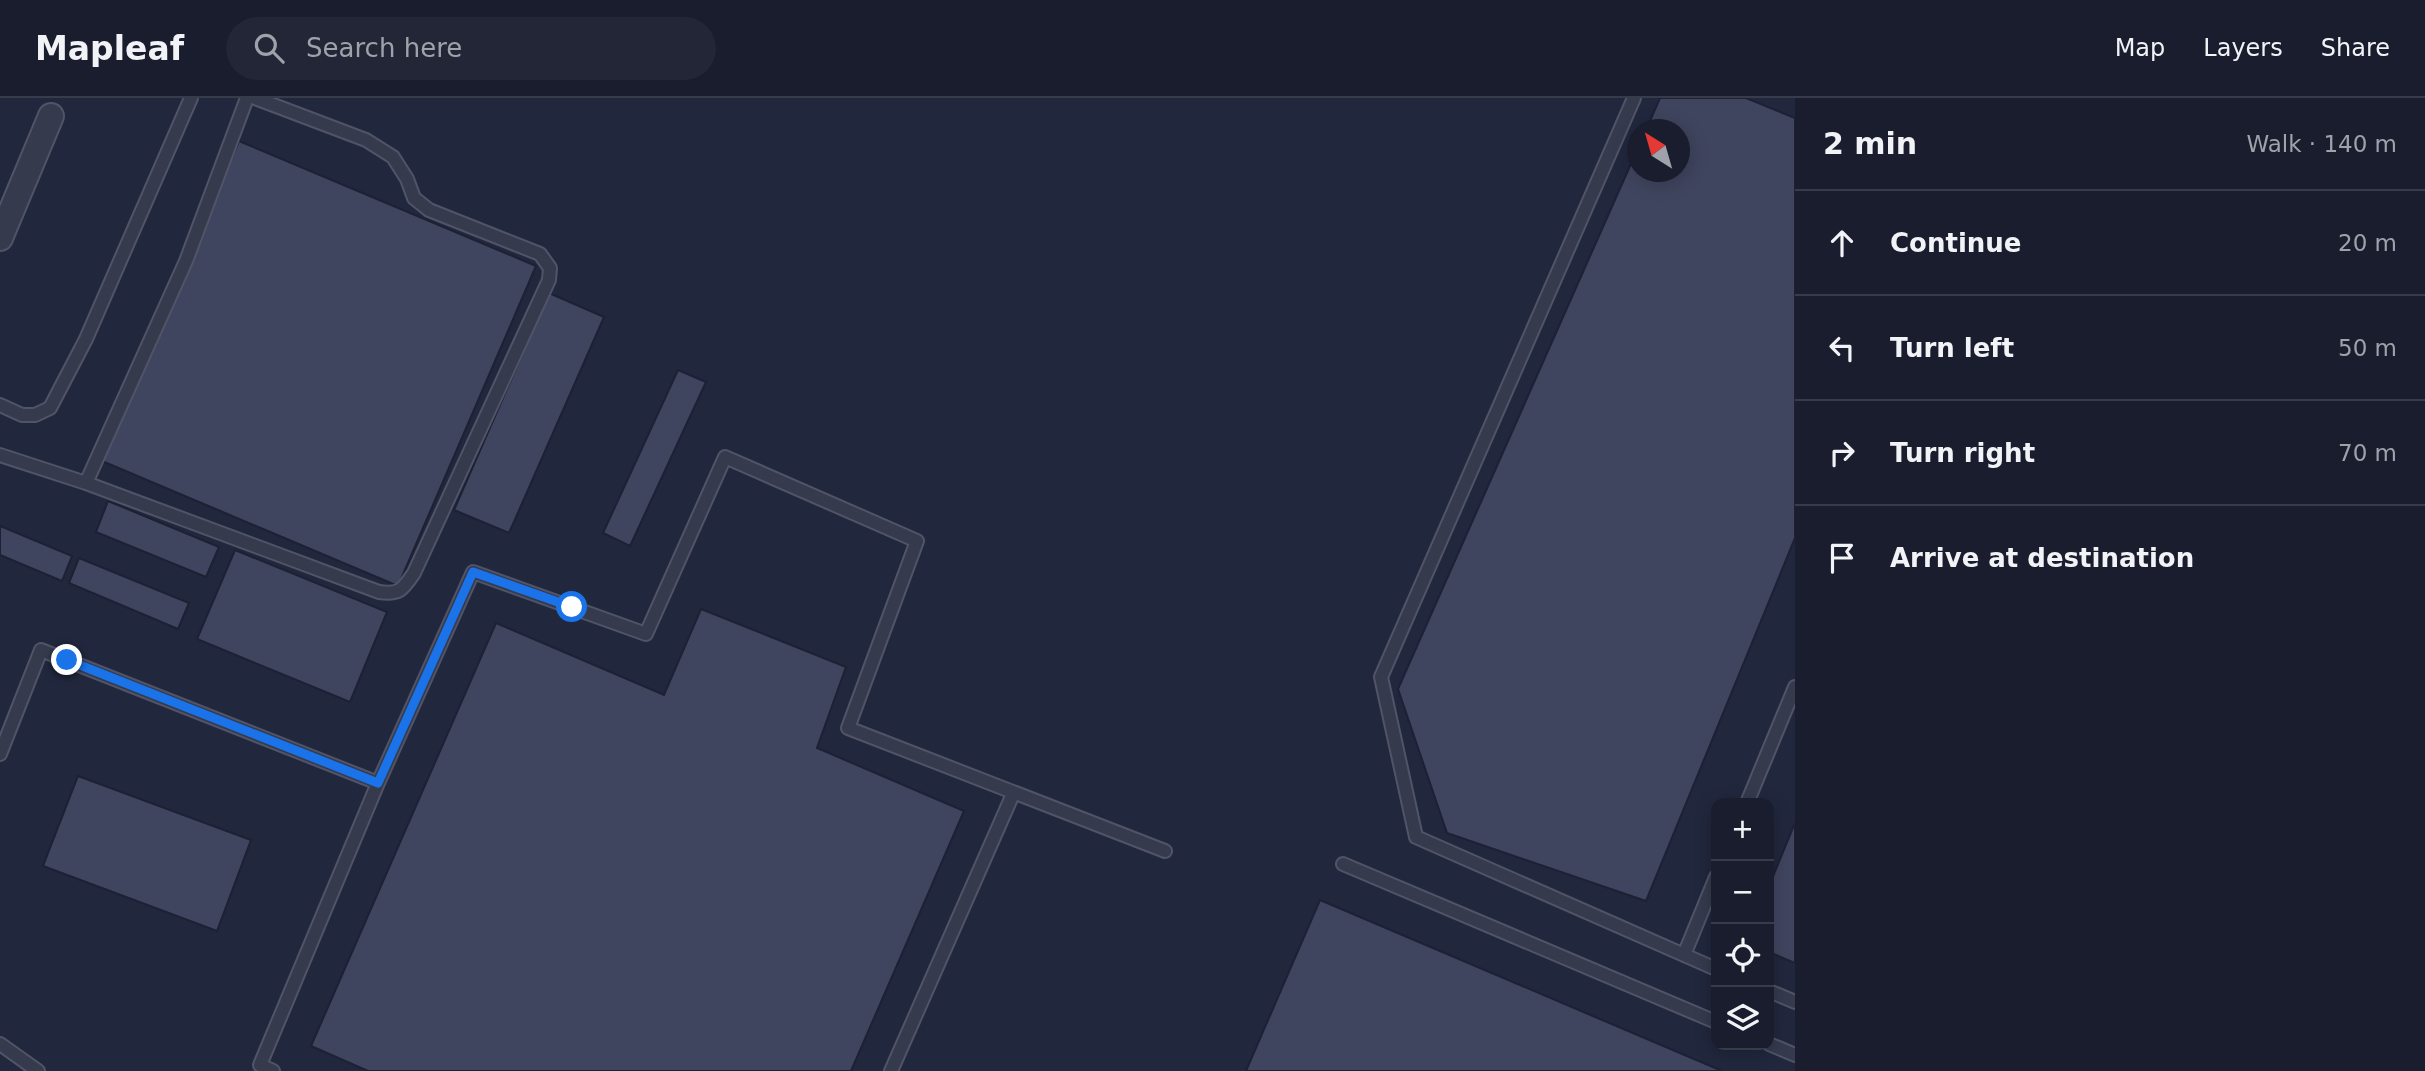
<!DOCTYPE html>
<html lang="en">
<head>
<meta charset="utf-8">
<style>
	body { margin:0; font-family:"DejaVu Sans",sans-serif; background:#222636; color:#f1f3f6 }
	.controls { position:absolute; right:21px; bottom:21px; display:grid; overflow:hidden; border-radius:14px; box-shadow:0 4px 18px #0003 }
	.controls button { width:63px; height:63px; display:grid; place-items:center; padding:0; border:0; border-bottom:2px solid #373b4a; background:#191d2e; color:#f1f3f6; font:35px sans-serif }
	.compass { position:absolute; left:1627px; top:21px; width:63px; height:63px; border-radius:50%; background:#191d2e; box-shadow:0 4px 18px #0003; rotate:323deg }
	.stop { position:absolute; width:21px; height:21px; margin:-16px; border:5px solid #1a73e8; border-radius:50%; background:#fff }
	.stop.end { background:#1a73e8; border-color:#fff; box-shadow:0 2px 7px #0008 }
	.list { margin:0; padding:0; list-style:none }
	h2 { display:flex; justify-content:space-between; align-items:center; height:91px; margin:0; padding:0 28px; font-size:30px }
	h2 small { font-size:23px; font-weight:400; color:#9fa2aa }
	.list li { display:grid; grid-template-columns:46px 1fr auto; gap:21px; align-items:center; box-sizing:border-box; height:105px; padding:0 28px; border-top:2px solid #373b4a }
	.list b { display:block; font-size:26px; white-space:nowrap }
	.list em { font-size:23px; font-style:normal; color:#9fa2aa }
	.icon { flex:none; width:38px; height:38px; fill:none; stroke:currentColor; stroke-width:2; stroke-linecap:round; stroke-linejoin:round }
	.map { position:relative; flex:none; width:1795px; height:973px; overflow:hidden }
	header { display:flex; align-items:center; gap:42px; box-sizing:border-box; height:98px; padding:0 35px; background:#191d2e; border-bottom:2px solid #373b4a }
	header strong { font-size:33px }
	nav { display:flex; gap:38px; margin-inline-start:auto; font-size:24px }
	.search { width:490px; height:63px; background:#222636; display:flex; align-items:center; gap:18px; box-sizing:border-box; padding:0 24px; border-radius:38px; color:#9fa2aa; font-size:26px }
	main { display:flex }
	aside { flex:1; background:#191d2e }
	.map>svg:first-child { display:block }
</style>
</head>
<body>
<header>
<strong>Mapleaf</strong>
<div class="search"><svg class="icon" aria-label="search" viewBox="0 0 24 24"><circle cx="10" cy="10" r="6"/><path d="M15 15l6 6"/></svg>Search here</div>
<nav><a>Map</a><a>Layers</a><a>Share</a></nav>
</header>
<main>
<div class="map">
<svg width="1795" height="973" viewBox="0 0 1795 973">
	<rect width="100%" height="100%" fill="#21273d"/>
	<path fill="#40455f" stroke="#1d2134" stroke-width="2" d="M1660 0H1746L1795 20V440L1646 803 1447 735 1398 591 1638 50V74H1680V32H1646Z
		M239 43 536 168 398 488 102 363Z
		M549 195 604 219 509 435 454 412Z
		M678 272 706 284 630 448 603 435Z
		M108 403 219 449 206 479 96 434Z
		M0 428 72 458 62 483 0 457Z
		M235 452 387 514 350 604 197 541Z
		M79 460 189 505 178 531 69 485Z
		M701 511 846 569 817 650 964 713 851 973H368L311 948 496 525 664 597Z
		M78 678 251 742 217 833 43 768Z
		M1795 725V865L1769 854V788Z
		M1320 802 1722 973H1246Z"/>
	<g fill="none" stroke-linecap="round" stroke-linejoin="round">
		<g stroke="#515468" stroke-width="16">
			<path id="lane" d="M1634 0 1381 579 1416 739 1716 871
				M0 307 22 317H35L50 310 86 241 191 0
				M0 357 86 385 186 163 247 0
				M86 385 379 494C400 497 403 491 414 475L549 182 550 170 540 156 429 112 414 100 407 81 393 59 366 42 255 0
				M0 656 41 552 378 685
				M1747 705 1795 589
				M1343 766 1716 924
				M1684 857 1716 779
				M1769 893 1795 904
				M0 946 38 973
				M1769 946 1795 957
				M273 973 260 967 378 685 473 474 646 536 725 359 917 443 848 630 1165 753
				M891 973 1013 696"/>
		</g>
		<g stroke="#515468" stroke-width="28">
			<path id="street" d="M0 140 51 18"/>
		</g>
		<use href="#lane" stroke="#353a4d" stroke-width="12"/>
		<use href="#street" stroke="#353a4d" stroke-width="24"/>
	</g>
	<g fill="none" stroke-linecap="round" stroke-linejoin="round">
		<path stroke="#1a73e8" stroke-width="9" d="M67 562 378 685 473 474 572 509"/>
	</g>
</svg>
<div class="controls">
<button>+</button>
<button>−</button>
<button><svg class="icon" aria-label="locate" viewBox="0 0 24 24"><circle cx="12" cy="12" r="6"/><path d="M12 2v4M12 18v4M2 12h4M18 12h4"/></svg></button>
<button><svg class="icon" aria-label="layers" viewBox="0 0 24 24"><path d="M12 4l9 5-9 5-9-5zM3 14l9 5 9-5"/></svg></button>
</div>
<svg class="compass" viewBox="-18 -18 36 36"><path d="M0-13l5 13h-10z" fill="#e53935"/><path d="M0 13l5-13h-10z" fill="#9fa2aa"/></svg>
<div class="stop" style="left:572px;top:509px"></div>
<div class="stop end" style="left:67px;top:562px"></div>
</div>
<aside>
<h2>2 min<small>Walk · 140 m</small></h2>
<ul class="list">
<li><svg class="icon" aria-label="ahead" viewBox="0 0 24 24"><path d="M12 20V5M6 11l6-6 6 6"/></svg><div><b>Continue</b></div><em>20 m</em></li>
<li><svg class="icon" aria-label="left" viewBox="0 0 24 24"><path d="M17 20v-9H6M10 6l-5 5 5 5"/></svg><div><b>Turn left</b></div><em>50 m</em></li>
<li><svg class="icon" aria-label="right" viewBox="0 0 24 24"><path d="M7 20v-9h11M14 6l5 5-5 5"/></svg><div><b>Turn right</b></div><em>70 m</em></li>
<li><svg class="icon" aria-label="arrive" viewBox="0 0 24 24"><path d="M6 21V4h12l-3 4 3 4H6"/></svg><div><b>Arrive at destination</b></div></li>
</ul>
</aside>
</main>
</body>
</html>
